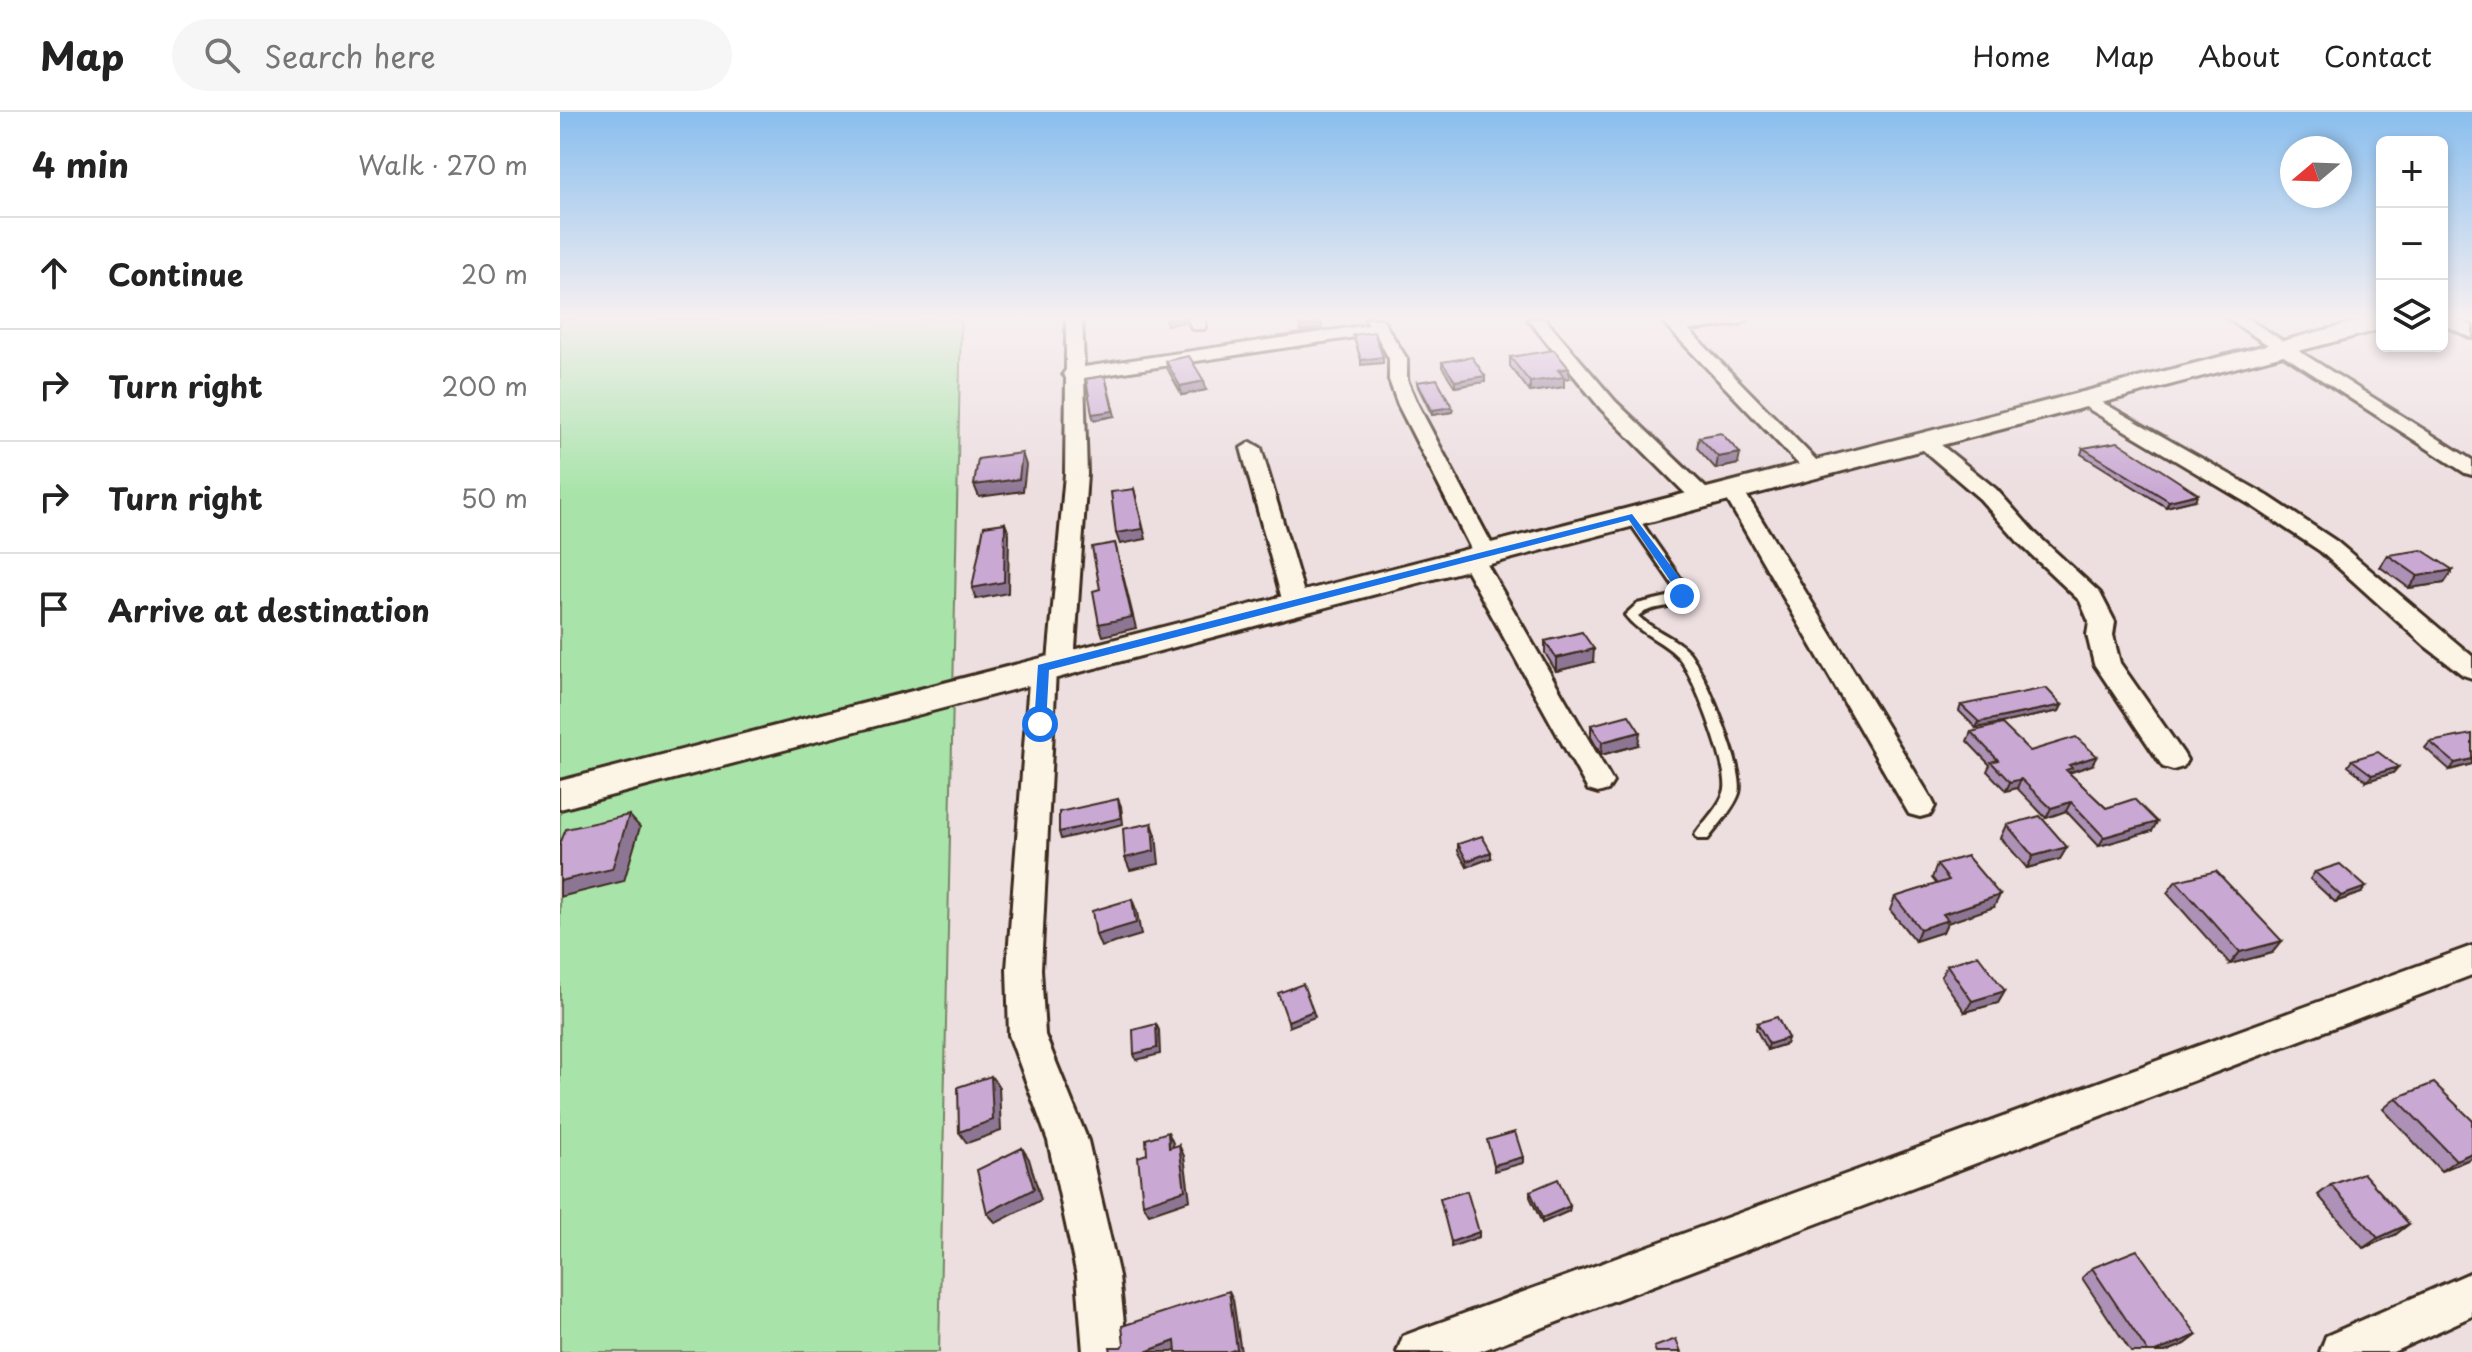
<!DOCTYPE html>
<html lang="en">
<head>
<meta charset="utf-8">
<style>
	body { margin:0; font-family:"Playpen Sans",sans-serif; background:#f6f6f6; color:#222 }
	.controls { position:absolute; right:24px; top:24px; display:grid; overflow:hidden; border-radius:12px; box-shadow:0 4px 12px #0003 }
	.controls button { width:72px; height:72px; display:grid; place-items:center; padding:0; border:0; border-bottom:2px solid #e0e0e0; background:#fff; color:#222; font:40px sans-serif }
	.compass { position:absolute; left:1720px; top:24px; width:72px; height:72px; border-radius:50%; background:#fff; box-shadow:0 4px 12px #0003; rotate:251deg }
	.stop { position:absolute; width:24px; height:24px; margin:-18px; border:6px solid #1a73e8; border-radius:50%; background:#fff }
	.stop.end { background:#1a73e8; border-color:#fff; box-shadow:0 2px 8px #0008 }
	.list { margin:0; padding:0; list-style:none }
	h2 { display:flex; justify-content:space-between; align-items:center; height:104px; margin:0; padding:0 32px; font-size:34px }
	h2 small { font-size:26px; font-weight:400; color:#767676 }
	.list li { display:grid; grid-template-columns:52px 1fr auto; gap:24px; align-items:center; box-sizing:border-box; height:112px; padding:0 32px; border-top:2px solid #e0e0e0 }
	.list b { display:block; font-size:30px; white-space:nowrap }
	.list em { font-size:26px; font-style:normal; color:#767676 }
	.icon { flex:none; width:44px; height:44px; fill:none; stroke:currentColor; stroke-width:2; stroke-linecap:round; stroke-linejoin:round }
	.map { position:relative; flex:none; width:1912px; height:1240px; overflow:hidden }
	header { display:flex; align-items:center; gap:48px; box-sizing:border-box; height:112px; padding:0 40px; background:#fff; border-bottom:2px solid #e0e0e0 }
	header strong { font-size:38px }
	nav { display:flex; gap:44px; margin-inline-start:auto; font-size:28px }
	.search { width:560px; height:72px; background:#f6f6f6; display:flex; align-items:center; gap:20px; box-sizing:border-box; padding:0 28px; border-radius:44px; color:#767676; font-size:30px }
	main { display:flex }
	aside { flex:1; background:#fff }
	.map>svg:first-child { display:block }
</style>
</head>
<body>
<header>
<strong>Map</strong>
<div class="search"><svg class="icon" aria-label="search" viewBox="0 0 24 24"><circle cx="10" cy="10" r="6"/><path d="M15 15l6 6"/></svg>Search here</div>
<nav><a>Home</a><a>Map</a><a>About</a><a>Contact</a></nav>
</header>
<main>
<aside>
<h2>4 min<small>Walk · 270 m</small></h2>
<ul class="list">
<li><svg class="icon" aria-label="ahead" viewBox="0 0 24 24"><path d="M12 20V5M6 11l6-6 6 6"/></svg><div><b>Continue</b></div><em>20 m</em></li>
<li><svg class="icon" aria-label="right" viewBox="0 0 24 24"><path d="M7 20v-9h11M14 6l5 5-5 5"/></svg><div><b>Turn right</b></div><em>200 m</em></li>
<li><svg class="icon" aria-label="right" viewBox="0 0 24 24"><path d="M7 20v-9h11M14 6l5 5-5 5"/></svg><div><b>Turn right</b></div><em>50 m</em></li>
<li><svg class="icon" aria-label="arrive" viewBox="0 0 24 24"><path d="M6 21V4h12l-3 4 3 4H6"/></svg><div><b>Arrive at destination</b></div></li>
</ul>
</aside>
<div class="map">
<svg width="1912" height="1240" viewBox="0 0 1912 1240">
	<rect width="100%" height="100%" fill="#eddee0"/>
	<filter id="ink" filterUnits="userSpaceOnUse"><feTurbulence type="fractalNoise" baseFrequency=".0125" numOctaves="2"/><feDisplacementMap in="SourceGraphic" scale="16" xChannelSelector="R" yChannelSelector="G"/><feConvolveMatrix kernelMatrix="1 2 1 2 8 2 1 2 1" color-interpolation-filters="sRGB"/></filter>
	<g filter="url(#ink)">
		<path fill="#a8e4aa" stroke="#728764" stroke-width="2" d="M0 207H401L379 1240H0Z"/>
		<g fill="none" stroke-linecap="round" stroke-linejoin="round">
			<g stroke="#3b2a1e" stroke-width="6">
				<path id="service" d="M1072 402 1076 403 1125 473 1128 484C1116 498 1092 492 1078 504 1092 518 1113 524 1128 539 1144 557 1186 660 1179 681 1175 695 1157 715 1148 727H1138L1135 723C1144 709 1162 692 1165 677 1169 656 1133 561 1118 545 1102 528 1079 522 1065 503L1077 492 1116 483 1113 473 1066 405Z"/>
			</g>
			<g stroke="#3b2a1e" stroke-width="6">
				<path id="minor" d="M506 207H522L524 255 809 213 805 207H822L847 247V268L858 293 937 442 933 447 925 449 1053 670 1048 678 1038 681 1028 678 900 446 904 441 912 439 838 293 829 268V247L816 222 524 266 527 362 514 551 510 557 496 558 481 857 485 923 528 1029 559 1164 567 1240H523L517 1164 488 1029 449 923 447 857 470 556 474 550 488 549 505 362 506 266 503 262 506 258Z
					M628 207H644L646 213 644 217H632Z
					M968 207H985L1055 289 1151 381 1154 386 1151 391H1135L1041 297Z
					M1100 207H1188L1180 212 1129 218 1260 352 1263 356 1260 360H1246Z
					M1668 207H1688L1912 348V363L1905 361Z
					M1882 207H1898L1912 214V226L1882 212Z
					M1524 280 1708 384 1776 429 1912 544V566L1903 563 1865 534 1760 439 1692 394 1517 290 1515 286 1517 282Z
					M1363 322 1370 324 1436 377 1475 421 1540 481 1555 510 1553 523 1560 551 1623 641 1627 648 1623 655 1613 658 1603 655 1534 552 1527 523 1529 510 1520 489 1459 431 1420 387 1356 332 1353 328Z
					M691 330 701 336 747 491 744 496H726L723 491 681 336Z
					M1173 373 1184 379 1371 686 1375 694 1371 702 1360 705 1349 702 1162 379Z
					M1912 834V863L918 1240H837L843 1224 859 1218Z
					M1912 1160V1204L1833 1240H1760L1766 1224Z"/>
			</g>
			<g stroke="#3b2a1e" stroke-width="6">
				<path id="tertiary" d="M1808 207H1822V217L0 697V669Z"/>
			</g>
			<use href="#service" fill="#fcf5e5" fill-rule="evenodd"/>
			<use href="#minor" fill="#fcf5e5" fill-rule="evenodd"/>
			<use href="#tertiary" fill="#fcf5e5" fill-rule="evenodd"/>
		</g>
		<path fill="#ad91b6" stroke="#3b2a1e" stroke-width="2" d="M950 245 1009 266 1004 267V275L970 280 950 254Z
			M606 249 646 278 622 283 608 258Z
			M882 250 925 264V270L895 275 882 255Z
			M857 270 892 295 893 300 872 303 858 275Z
			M1139 325 1178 352 1156 357 1137 336Z
			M1523 336 1635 388 1606 395 1521 342Z
			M1828 443 1893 458 1884 471 1849 476 1820 455Z
			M985 529 1033 550 996 559 985 541Z
			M1401 593H1502L1499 599 1416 616 1399 599Z
			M1031 613 1078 633 1041 643 1031 625Z
			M1411 620 1470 639 1532 653 1509 661 1546 696 1597 710 1592 719 1539 734 1506 699 1486 706 1457 676 1446 679 1427 659 1430 653 1407 629Z
			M1870 630 1912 652 1890 658 1865 636Z
			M1792 648 1838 655 1833 661 1807 669 1788 654Z
			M1447 713 1507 735 1500 747 1467 756 1441 726Z
			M898 732 931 746 907 755 898 739Z
			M1377 753 1434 795 1387 811 1383 820 1355 829 1330 798 1335 785 1377 772 1372 766Z
			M1755 760 1801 781 1775 790 1750 767Z
			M1616 769 1712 841 1670 852 1607 781Z
			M1387 853 1445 879 1438 891 1405 900 1381 865Z
			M1197 911 1228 926 1226 932 1207 938 1196 917Z
			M1836 986 1912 1008V1046L1881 1059 1823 997Z
			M1771 1073 1849 1112 1835 1123 1803 1136 1758 1083Z
			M970 1079 1010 1094 1009 1099 982 1111 970 1085Z
			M1532 1156 1637 1223 1625 1232 1605 1240H1571L1522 1166Z"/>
		<path fill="#8d7694" stroke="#3b2a1e" stroke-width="2" d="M605 207H627L626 210 607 213Z
			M762 211V216L741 219 740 214Z
			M823 245V251L801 253V248Z
			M1009 256V266L1004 267V275L970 280V270L998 258Z
			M545 264 555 304 534 308 532 302Z
			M925 264V270L895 275V269Z
			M644 269 646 278 622 283 620 274Z
			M892 295 893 300 872 303V298Z
			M462 341 466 353 463 379 419 385 414 373Z
			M1180 341 1178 352 1156 357 1158 345Z
			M574 377 586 427 560 432 556 421Z
			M1638 382 1635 388 1606 395 1609 389Z
			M445 411 449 422 448 481 416 487 412 476Z
			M555 431 576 516 543 524 539 512Z
			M1893 458 1884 471 1849 476 1858 464Z
			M1034 537 1033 550 996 559V546Z
			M1502 593 1499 599 1416 616 1419 610Z
			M1080 620 1078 633 1041 643 1042 630Z
			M1537 644 1532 653 1510 660 1507 665 1501 667 1509 653Z
			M1912 647V652L1890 658 1895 651Z
			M1838 655 1833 661 1807 669 1812 663Z
			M1461 667 1457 676 1446 679 1450 670Z
			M558 687 561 694 563 712 501 727 499 720Z
			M1511 690 1506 699 1486 706 1491 696Z
			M69 703 80 715 64 769 0 785V769Z
			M1597 710 1592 719 1539 734 1544 725Z
			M592 711 596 723 599 752 570 758 565 746Z
			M1507 735 1500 747 1467 756 1473 744Z
			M931 740V746L907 755V749Z
			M1806 775 1801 781 1775 790 1781 784Z
			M1440 783 1434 795 1387 811 1383 820 1355 829 1360 817 1383 802Z
			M572 787 577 800 581 823 541 835 536 823Z
			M1722 829 1712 841 1670 852 1680 840Z
			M1445 879 1438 891 1405 900 1412 889Z
			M753 899 755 905 729 915 728 909Z
			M596 912 599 918 600 942 576 948 574 942Z
			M1228 926 1226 932 1207 938 1209 932Z
			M431 964 439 975 441 1019 407 1031 399 1020Z
			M608 1020 613 1031 615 1047 609 1036Z
			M619 1033 624 1044 630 1088 589 1102 583 1092Z
			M462 1036 469 1047 481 1088 436 1111 427 1101Z
			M1912 1041V1046L1881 1059 1896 1048Z
			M963 1045V1051L934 1059V1053Z
			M1010 1094 1009 1099 982 1111V1106Z
			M1849 1112 1835 1123 1803 1136 1818 1126Z
			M919 1120V1125L891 1135V1130Z
			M669 1179 673 1187 681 1240H668Z
			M1637 1223 1625 1232 1605 1240H1595Z
			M615 1229 620 1237 612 1240H585Z"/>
		<path fill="#c9a9d4" stroke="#3b2a1e" stroke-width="2" d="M737 207H760L762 211 740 214Z
			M814 220 823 245 801 248 793 223Z
			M994 238 1009 256 998 258 1004 265 970 270 950 245Z
			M629 244 644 269 620 274 606 249Z
			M912 245 925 264 895 269 882 250Z
			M545 264 553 299 532 302 526 267Z
			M877 267 892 295 872 298 857 270Z
			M1161 321 1180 341 1158 345 1139 325Z
			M1558 330 1638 382 1609 389 1523 336Z
			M462 341 459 367 414 373 418 347Z
			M574 377 583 417 556 421 551 380Z
			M445 411 444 470 412 476 424 414Z
			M555 431 572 505 539 512 533 479 540 477 532 435Z
			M1862 438 1893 458 1858 464 1828 443Z
			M1022 520 1034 537 996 546 985 529Z
			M1486 576 1502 593 1419 610 1401 593Z
			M1069 603 1080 620 1042 630 1031 613Z
			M1442 612 1470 639 1516 625 1537 644 1509 653 1512 656 1506 658 1546 696 1574 687 1597 710 1544 725 1511 690 1491 696 1461 667 1450 670 1431 650 1438 648 1411 620Z
			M1912 622V647L1895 651 1870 630Z
			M1818 640 1838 655 1812 663 1792 648Z
			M558 687 561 706 499 720V700Z
			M69 703 52 757 0 769V732L6 717Z
			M1480 704 1507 735 1473 744 1447 713Z
			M592 711 594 739 565 746 563 717Z
			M922 724 931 740 907 749 898 732Z
			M1407 744 1440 783 1383 802 1388 808 1360 817 1335 785 1389 768 1377 753Z
			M1780 752 1806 775 1781 784 1755 760Z
			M1656 759 1722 829 1680 840 1616 769Z
			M572 787 576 811 536 823 532 799Z
			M1418 843 1445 879 1412 889 1387 853Z
			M743 872 753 899 728 909 718 881Z
			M1217 905 1228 926 1209 932 1197 911Z
			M596 912 597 936 574 942 573 918Z
			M431 964 433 1008 399 1020 398 975Z
			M1874 971 1912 1008V1041L1896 1048 1836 986Z
			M608 1020 609 1036 619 1033 625 1078 583 1092 578 1045 587 1042 586 1027Z
			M955 1020 963 1045 934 1053 927 1028Z
			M462 1036 474 1077 427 1101 417 1058Z
			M1803 1061 1849 1112 1818 1126 1771 1073Z
			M998 1067 1010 1094 982 1106 970 1079Z
			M907 1079 919 1120 891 1130 880 1087Z
			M1577 1138 1637 1223 1595 1240H1588L1532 1156Z
			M669 1179 677 1237 668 1240H616L615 1229 585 1240H551L550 1235H561L564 1232 562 1214Z
			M1116 1227 1121 1240H1096L1094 1235Z"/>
	</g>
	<linearGradient id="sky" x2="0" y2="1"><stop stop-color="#89beee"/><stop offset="0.54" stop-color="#f7f0f1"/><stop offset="1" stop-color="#f7f0f1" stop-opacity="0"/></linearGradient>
	<rect width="1912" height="381" fill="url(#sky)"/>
	<path fill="#1a73e8" d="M1072 402 1125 473 1126 486H1118L1113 473 1069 408 489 558 486 612 480 616 474 612 478 553Z"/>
</svg>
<div class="controls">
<button>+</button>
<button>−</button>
<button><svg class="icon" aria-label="layers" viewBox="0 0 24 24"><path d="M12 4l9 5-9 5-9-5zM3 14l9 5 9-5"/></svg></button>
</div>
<svg class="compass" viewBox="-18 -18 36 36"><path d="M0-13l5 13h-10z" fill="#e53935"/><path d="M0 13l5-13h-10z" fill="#767676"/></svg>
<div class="stop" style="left:480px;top:612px"></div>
<div class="stop end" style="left:1122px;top:484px"></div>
</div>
</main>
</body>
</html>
